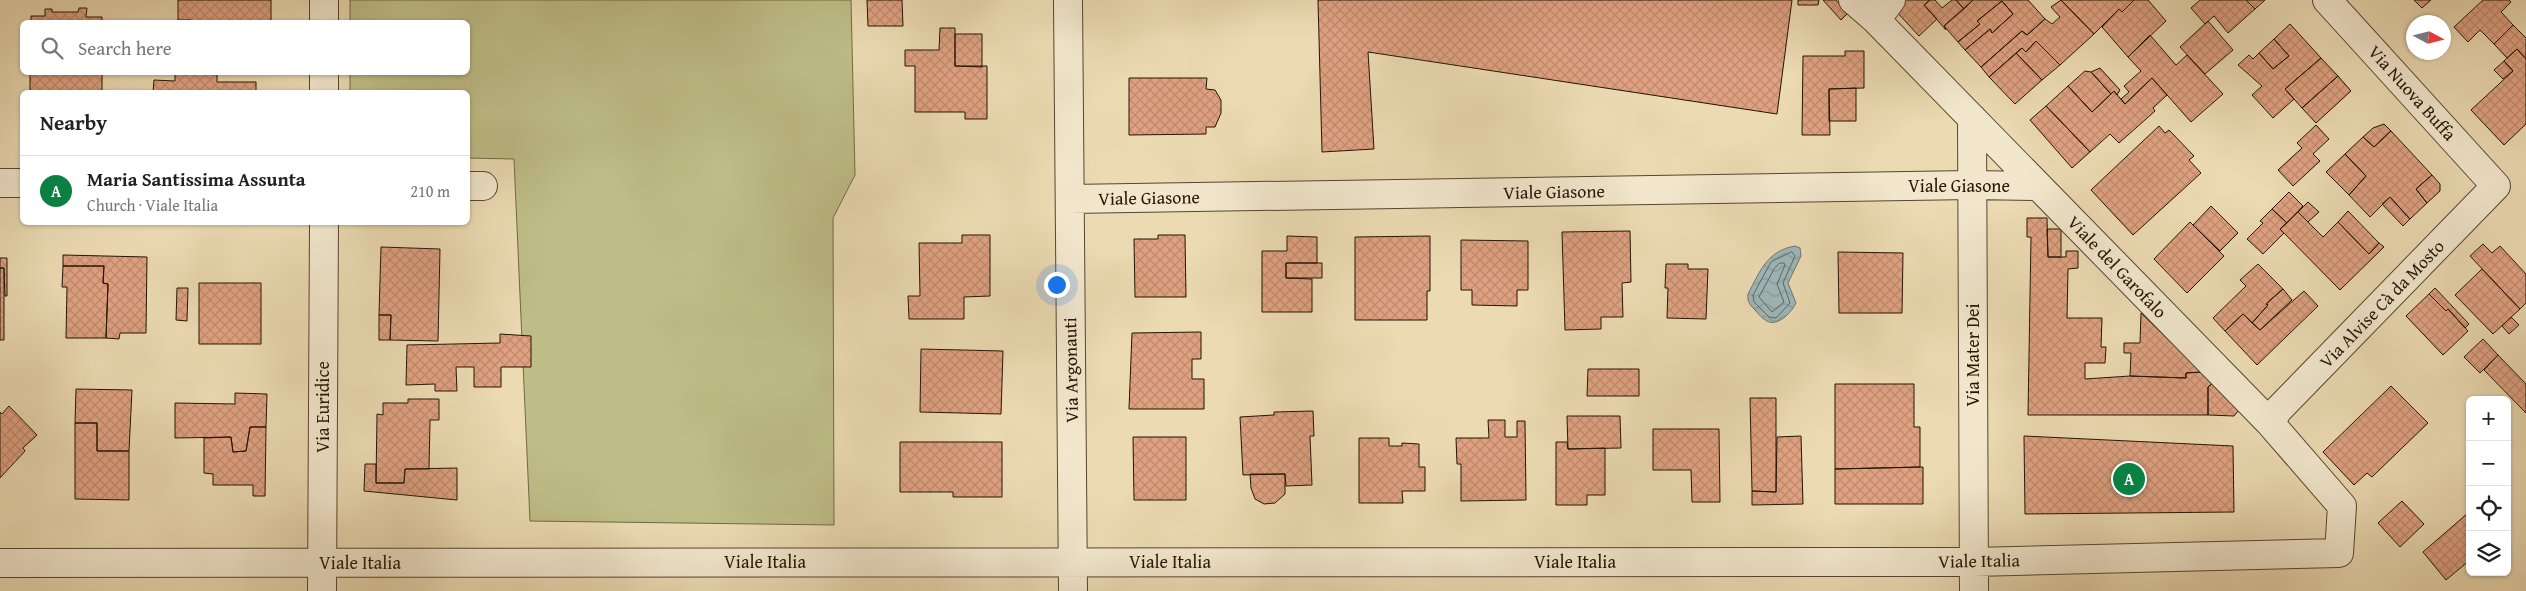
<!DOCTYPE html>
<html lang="en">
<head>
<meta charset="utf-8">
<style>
	body { margin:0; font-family:"Gentium Book Plus",serif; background:#f2f2f2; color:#222 }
	.controls { position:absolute; right:15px; bottom:15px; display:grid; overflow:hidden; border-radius:8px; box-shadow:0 1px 4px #0004 }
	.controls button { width:45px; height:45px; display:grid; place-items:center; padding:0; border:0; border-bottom:1px solid #e0e0e0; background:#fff; color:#222; font:25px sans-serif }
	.compass { position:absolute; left:2406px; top:15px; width:45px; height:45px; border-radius:50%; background:#fff; box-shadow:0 1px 4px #0004; rotate:97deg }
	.you { position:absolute; left:1056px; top:284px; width:18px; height:18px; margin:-12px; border:4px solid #fff; border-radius:50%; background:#1a73e8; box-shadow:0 0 0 8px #1a73e833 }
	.badge { display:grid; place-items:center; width:32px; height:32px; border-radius:50%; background:#0b8043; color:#fff; font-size:16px; font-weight:700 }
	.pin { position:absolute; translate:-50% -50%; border:2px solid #fff; box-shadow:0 1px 5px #0006 }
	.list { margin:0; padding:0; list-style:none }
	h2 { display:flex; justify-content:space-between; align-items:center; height:65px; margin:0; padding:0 20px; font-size:21px }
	h2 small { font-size:16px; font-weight:400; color:#767676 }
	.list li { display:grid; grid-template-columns:32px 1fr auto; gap:15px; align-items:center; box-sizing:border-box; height:70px; padding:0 20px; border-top:1px solid #e0e0e0 }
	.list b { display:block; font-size:19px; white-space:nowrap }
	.list p { margin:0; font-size:16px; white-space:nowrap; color:#767676 }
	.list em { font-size:16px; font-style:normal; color:#767676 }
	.icon { flex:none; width:28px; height:28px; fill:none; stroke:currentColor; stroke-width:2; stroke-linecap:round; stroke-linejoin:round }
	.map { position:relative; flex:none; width:2526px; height:591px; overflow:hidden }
	.search { position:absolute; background:#fff; box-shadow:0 1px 4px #0004; left:20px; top:20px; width:450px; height:55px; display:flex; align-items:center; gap:12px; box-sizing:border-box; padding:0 18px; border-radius:8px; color:#767676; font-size:19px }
	.panel { position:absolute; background:#fff; box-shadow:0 1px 4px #0004; left:20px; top:90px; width:450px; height:135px; border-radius:8px }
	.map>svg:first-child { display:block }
</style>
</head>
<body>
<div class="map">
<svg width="2526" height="591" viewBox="0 0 2526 591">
	<defs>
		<pattern id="water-waves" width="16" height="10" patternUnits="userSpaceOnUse" patternTransform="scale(1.25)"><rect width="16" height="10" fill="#9eb7b9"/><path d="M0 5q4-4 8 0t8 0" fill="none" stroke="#889c9d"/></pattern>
		<pattern id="building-cross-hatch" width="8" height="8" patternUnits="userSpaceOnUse" patternTransform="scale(1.25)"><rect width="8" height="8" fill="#dfa181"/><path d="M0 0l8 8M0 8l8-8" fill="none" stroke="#bf8a6e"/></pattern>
	</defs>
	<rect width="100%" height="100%" fill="#ebdab2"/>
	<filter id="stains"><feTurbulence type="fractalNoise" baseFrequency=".004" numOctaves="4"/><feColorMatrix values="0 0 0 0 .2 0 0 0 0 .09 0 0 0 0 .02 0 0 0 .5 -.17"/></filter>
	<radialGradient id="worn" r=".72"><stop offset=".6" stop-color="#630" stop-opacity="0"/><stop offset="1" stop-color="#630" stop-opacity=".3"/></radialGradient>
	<path fill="#bebd87" stroke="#716945" d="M350 0H851L855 175 833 218 834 525 530 521 514 159 468 158V92H350V73L468 72V22H350Z"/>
	<path fill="url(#water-waves)" stroke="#6d7670" d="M1795 246 1800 248 1801 256 1788 283 1796 303C1793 309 1790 312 1786 316 1773 327 1766 323 1756 311 1750 305 1747 302 1748 294 1760 271 1767 251 1795 246Z"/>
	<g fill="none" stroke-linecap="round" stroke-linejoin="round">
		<path stroke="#61665e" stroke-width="1" d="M1792 252 1795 256 1783 283 1790 303 1776 318 1769 317 1754 302 1753 295 1771 262Z
			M1780 263H1784L1785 265 1777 284 1784 302 1772 312 1759 297 1774 269Z"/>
	</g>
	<path fill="url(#building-cross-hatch)" stroke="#241503" d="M178 0H271V22H193L191 20H178Z
		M867 0H902L903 26H868Z
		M1318 0H1792L1777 114 1368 52 1374 149 1322 152Z
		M1798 0H1819L1818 5H1798Z
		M1823 0H1836L1848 13 1841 20Z
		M1905 0H1930L1924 5 1937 19 1919 36 1895 10Z
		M1930 0H1935L1942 8 1952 0H1956L1964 9 1944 26 1946 30 1924 5Z
		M1956 0H1973L1964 9Z
		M1973 0H2028L2045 19 2027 35 2022 31 1981 67 1965 50 1990 29 1992 33 2013 14 2002 1 1977 21 1980 24 1958 42 1944 26Z
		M2061 0H2134L2122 12 2119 9 2094 34Z
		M2061 0 2094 34 2060 65 2036 41 2026 52 2022 48 1989 77 1981 67 2022 31 2027 35 2045 19 2052 24 2060 17 2051 7Z
		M2134 0H2148L2166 21 2128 57 2102 27 2119 9 2122 12Z
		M2200 0H2246L2255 9 2228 33 2214 16 2205 24 2191 8Z
		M2246 0H2265L2255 9Z
		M2414 0H2431L2422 8Z
		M2483 0H2509L2511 2 2501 12 2513 25 2494 44 2480 30 2468 42 2454 27Z
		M2002 1 2013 14 1992 33 1990 29 1965 50 1958 42 1980 24 1977 21Z
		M79 8H87L86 17H102V22H31V16H45V9H52V12H78Z
		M2208 21 2233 50 2205 74 2180 47Z
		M2290 24 2321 58 2285 89 2294 99 2273 118 2252 95 2262 86 2238 65 2249 55 2253 59 2259 53 2273 69 2289 56 2274 39Z
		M2513 25 2526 38V59L2517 49 2507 58 2494 44Z
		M940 28H955V66H987V119H965V112H915V66H905V50H939Z
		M955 34H982V67L955 66Z
		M2150 35 2176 65 2187 55 2223 94 2191 122 2152 78 2125 104 2121 99 2129 92 2124 86 2141 71 2128 57Z
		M2274 39 2289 56 2273 69 2259 53Z
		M2036 41 2060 65 2042 80 2016 53 2022 48 2026 52Z
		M2517 49 2526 59V124L2504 145 2471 110 2513 71 2504 61Z
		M1845 51H1864V88L1829 89 1830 135H1802L1803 56H1845Z
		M2016 53 2042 80 2015 104 1989 77Z
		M2321 58 2338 76 2302 108 2285 89Z
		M2504 61 2513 71 2503 79 2494 70Z
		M2100 68 2120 90 2117 95 2114 91 2111 94 2091 72Z
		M2085 71 2091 72 2111 94 2092 112 2068 86Z
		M30 72H102V92L30 91Z
		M175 72 217 73V82H256V92H153L154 80 175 81Z
		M2338 76 2351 91 2316 123 2302 108Z
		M1129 78H1207L1206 89 1215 90 1221 100V113L1215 127H1206V134L1129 135Z
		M2152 78 2167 95 2153 108 2155 111 2119 143 2110 134 2090 152 2046 106 2068 86 2092 112 2114 91 2125 104Z
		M1856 88V121H1829V89Z
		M2046 106 2090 152 2072 168 2030 120Z
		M2384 124 2391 131 2374 147 2363 137 2373 128Z
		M2316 125 2329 139 2313 154 2320 161 2293 186 2278 170 2302 148 2297 143Z
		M2159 126 2165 133 2169 130 2194 156 2189 160 2201 173 2133 235 2091 190Z
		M2391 131 2432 175 2416 189 2427 203 2410 219 2390 197 2370 217 2349 195 2366 176 2345 154 2363 137 2374 147Z
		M2345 154 2366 176 2349 195 2326 172Z
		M2432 175 2440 184V191L2427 203 2416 189Z
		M2289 192 2303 206 2287 223 2272 209Z
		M2390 197 2410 219 2403 226 2382 204Z
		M2308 202 2319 212 2308 222 2298 212Z
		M2211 206 2238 233 2220 251 2193 225Z
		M2272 209 2287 223 2280 229 2284 233 2263 254 2247 239 2263 223 2260 221Z
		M2348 211 2379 243 2369 254 2338 222Z
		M2298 212 2323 237 2338 222 2369 254 2379 243 2384 247 2340 290 2280 229Z
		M2027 218H2047L2048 257H2066V251H2078V268L2068 269 2067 318H2102L2101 347H2106L2105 363H2085V379L2130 376 2186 378V373L2202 372 2213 383 2208 387V415H2028L2031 237H2027Z
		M2190 222 2224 256 2187 293 2154 259Z
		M2047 229H2061V257H2048Z
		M1630 231 1631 282 1622 283 1623 317H1601V329L1565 330 1562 232Z
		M962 235H990V296L964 297V319H909L908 296H920L919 243H962Z
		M1158 235H1185L1186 297H1135L1134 239H1158Z
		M1287 236 1317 237V263H1286V278L1312 279V312H1262V251H1287Z
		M1430 236V291H1427V320H1355V237Z
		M1461 240 1528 241V290H1517V306L1472 305V290H1461Z
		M2483 244 2492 253 2500 246 2526 274V303L2520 309 2470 256Z
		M381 247 440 249 438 341 390 340 391 315H379Z
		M1838 252 1903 253 1902 313H1839Z
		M63 255 147 257 146 333H120L119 339 106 338 108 284 103 283 104 266H63Z
		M0 258H7V296H5L4 268H0Z
		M1286 263H1322V278H1286Z
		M1666 264H1688V269H1708L1706 319 1667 318 1668 288H1665Z
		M2258 264 2283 289 2266 304 2268 305 2252 323 2243 314 2225 331 2213 318 2246 286 2240 280Z
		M63 266H104L103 283 108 284 106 338H66L67 287H62Z
		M0 268H4V340H0Z
		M2482 269 2520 309 2493 334 2455 295Z
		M199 283H261V344H199Z
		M177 288H188L187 321 176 320Z
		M2435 288 2469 324 2465 328 2448 309 2446 311 2429 294Z
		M2283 289 2292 300 2260 330 2252 323 2268 305 2266 304Z
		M2304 291 2318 306 2257 365 2225 331 2243 314 2260 330Z
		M2429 294 2446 311 2448 309 2468 331 2443 355 2406 316Z
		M2141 313 2202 372 2186 373V378L2130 376 2131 353H2124V343H2140Z
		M379 315H391L390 340H379Z
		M2511 317 2519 325 2509 334 2502 326Z
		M1201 332V359H1192V379H1204V409H1129L1132 333Z
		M500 334 531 336V367H501V387H474V367H456L457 391H435V384L406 385 407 345 500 343Z
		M2483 339 2498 355 2480 373 2464 357Z
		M921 349 1003 351 1001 414 920 412Z
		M2498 355 2526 384V413L2484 370Z
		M1588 369H1639V396H1587Z
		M2213 383 2239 410 2234 416 2208 415V387Z
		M1835 384H1914V427H1920V467L1835 469Z
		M2391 386 2428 423 2372 477 2367 473 2354 485 2323 452Z
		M76 389 132 390 129 451H97V423H75Z
		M235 393 267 394 266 427H250L246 451 233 452 231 437 175 438V403L235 404Z
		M1750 398H1776V492L1752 491Z
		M408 399H439V420H430L429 469H405L404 483H376L377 414 383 415V403H408Z
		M9 406 37 435 23 448 25 451 0 478V412L2 414Z
		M1313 411 1314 436H1310L1312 485 1286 486 1285 474 1243 475 1240 417 1274 415V412Z
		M1567 416H1620L1621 448 1568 449Z
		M1488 420H1505V437H1517V421H1525L1526 500 1461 501V464H1457L1456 438H1489Z
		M75 423H97V451H129V500L75 499Z
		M250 427H266L265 496H253V485H213V474L204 473V438L231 437 233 452 246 451Z
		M1653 429H1719L1720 502H1692L1691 470H1653Z
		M1801 436 1803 504 1752 505V491L1776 492 1777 437Z
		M2024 436 2233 446 2234 512 2025 514Z
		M1133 437H1186V500H1134Z
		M1359 438H1389V446H1402V443L1419 444V467H1425V491H1402L1403 503H1359Z
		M900 442H1002V497H953V492H900Z
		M1556 442H1567L1568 449 1605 448V495H1587V505H1556Z
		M365 464H376V483H404L405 469 457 468V500L364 491Z
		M1923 467V504H1835V469Z
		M1250 474H1285V494L1275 503 1264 504 1255 499 1251 488Z
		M2402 501 2424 524 2400 547 2378 523Z
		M2468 513 2470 515V560L2446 580 2423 552Z"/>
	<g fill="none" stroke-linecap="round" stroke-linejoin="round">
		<g stroke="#56462f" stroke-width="30">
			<path id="street" d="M1068 0 1073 591
				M1876 20 1891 0
				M324 22V0
				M324 92V72
				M1972 118 1974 591
				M0 183H22
				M468 186H483
				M1070 199 1972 185 2038 186
				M2270 423 2278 410 2496 186 2327 0
				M0 563 1974 562 2339 553 2342 506 2270 423 1876 20 1853 0
				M322 591 324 222"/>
		</g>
		<use href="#street" stroke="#f2e7cd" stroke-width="28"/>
	</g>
	<g text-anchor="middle" stroke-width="4" stroke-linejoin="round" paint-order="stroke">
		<g font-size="18" fill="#241503" stroke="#f2e7cd">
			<text transform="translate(2412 93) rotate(48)" y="6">Via Nuova Buffa</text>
			<text x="1959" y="192">Viale Giasone</text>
			<text transform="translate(1554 192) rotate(-1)" y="6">Viale Giasone</text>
			<text transform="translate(1149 198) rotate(-1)" y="6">Viale Giasone</text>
			<text transform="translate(2117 267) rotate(46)" y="6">Viale del Garofalo</text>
			<text transform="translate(2382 304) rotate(-46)" y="6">Via Alvise Cà da Mosto</text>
			<text transform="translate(1973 355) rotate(-90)" y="6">Via Mater Dei</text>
			<text transform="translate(1071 370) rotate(-91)" y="6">Via Argonauti</text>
			<text transform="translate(323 407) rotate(-90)" y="6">Via Euridice</text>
			<text transform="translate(1979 561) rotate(-1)" y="6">Viale Italia</text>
			<text x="765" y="568">Viale Italia</text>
			<text x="1170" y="568">Viale Italia</text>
			<text x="1575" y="568">Viale Italia</text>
			<text x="360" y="569">Viale Italia</text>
		</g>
	</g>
	<rect width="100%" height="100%" filter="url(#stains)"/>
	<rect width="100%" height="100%" fill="url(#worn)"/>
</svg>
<div class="controls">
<button>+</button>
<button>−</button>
<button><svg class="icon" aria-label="locate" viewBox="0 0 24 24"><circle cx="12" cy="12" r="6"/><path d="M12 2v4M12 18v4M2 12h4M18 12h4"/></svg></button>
<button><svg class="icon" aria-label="layers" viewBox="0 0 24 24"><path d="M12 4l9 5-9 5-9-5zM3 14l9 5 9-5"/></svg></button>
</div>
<svg class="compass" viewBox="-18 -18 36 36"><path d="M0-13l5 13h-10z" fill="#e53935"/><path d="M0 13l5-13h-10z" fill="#767676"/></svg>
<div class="you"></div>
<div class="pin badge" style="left:2129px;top:479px">A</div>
<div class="search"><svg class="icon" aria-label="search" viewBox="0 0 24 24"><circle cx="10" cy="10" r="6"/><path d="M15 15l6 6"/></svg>Search here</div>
<section class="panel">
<h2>Nearby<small></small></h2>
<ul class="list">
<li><span class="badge">A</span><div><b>Maria Santissima Assunta</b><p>Church · Viale Italia</p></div><em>210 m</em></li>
</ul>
</section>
</div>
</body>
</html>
